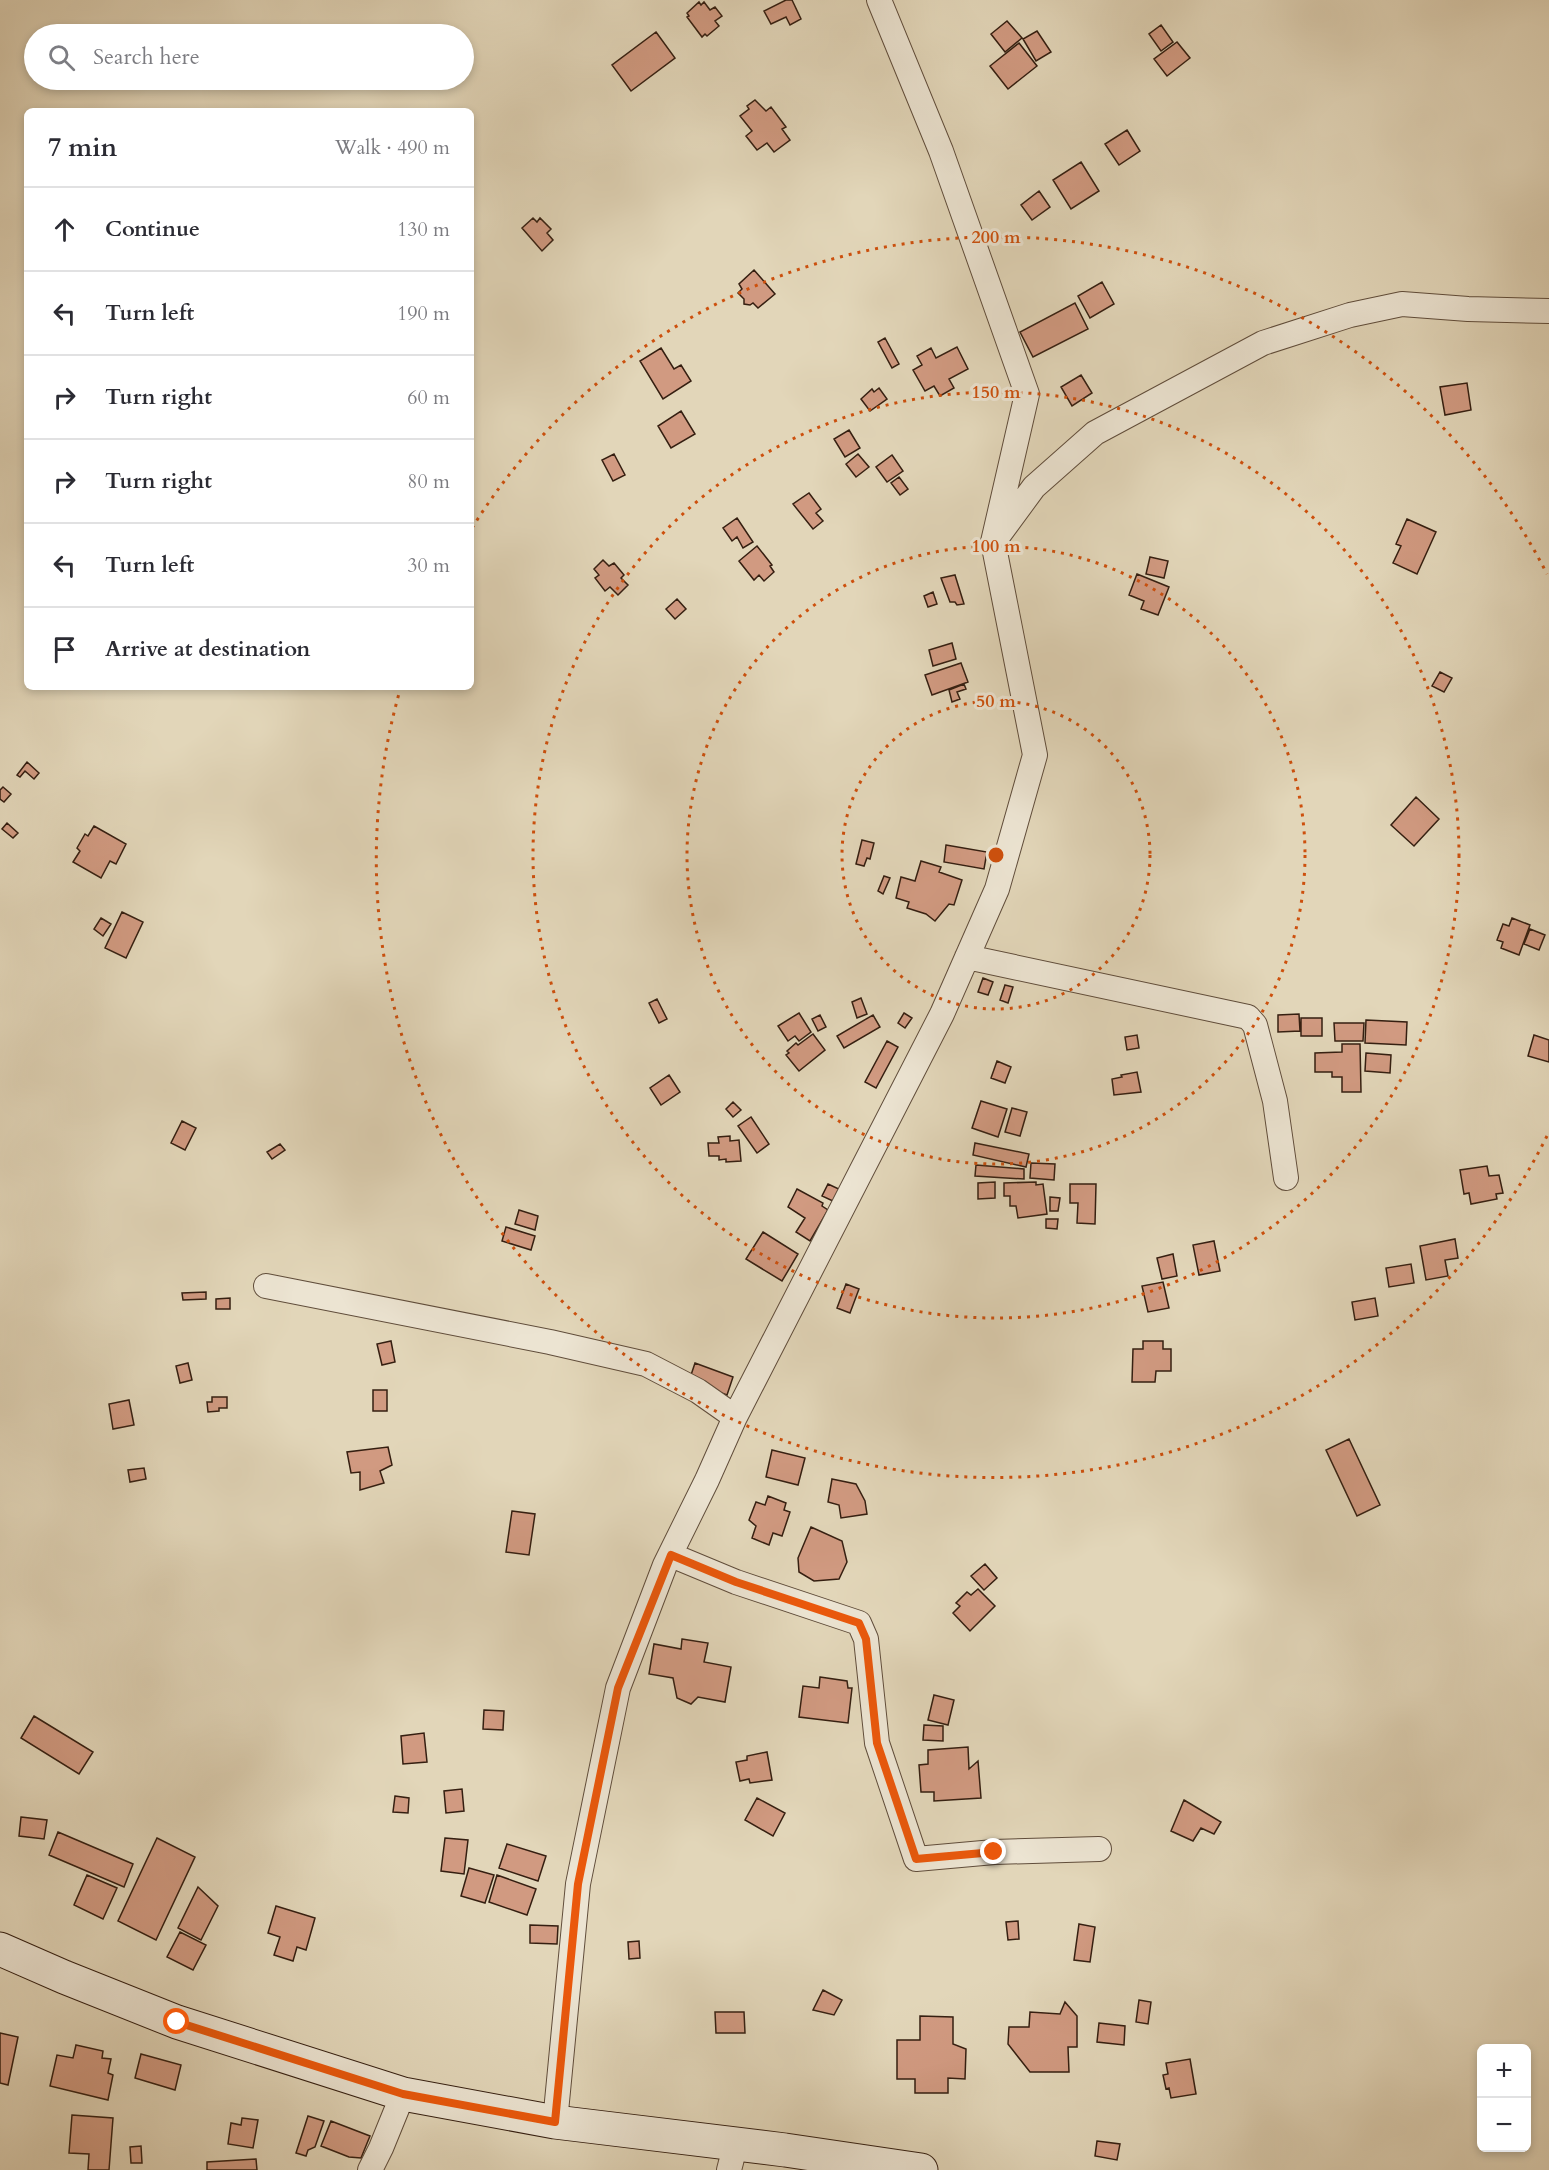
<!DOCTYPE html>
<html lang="en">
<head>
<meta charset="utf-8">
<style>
	body { margin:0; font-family:Cardo,serif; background:#f2f2f3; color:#2b2b33 }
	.controls { position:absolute; right:18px; bottom:18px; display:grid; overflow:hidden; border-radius:9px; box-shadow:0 3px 9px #0003 }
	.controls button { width:54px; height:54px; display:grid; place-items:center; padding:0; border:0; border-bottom:2px solid #e1e1e2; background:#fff; color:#2b2b33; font:30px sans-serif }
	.stop { position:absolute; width:18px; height:18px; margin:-14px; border:4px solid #ea580c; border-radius:50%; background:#fff }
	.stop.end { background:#ea580c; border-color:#fff; box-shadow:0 2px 6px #0008 }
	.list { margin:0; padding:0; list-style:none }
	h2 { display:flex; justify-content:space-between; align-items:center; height:78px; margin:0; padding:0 24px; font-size:26px }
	h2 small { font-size:20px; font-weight:400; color:#7c7c81 }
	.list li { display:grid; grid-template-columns:39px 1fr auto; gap:18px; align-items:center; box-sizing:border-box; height:84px; padding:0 24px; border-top:2px solid #e1e1e2 }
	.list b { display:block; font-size:22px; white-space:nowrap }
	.list em { font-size:20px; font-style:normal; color:#7c7c81 }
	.icon { flex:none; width:33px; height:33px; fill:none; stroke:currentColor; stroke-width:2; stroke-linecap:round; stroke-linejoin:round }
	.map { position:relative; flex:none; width:1549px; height:2170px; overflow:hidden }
	.search { position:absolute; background:#fff; box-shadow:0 3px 9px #0003; left:24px; top:24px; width:450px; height:66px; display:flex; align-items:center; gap:15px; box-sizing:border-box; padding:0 21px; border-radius:33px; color:#7c7c81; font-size:22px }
	.panel { position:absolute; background:#fff; box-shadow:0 3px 9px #0003; left:24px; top:108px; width:450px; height:582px; border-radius:9px }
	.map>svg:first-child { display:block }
</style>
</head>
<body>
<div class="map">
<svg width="1549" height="2170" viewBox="0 0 1549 2170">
	<rect width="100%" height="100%" fill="#e2d6b9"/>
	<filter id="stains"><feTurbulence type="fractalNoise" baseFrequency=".00333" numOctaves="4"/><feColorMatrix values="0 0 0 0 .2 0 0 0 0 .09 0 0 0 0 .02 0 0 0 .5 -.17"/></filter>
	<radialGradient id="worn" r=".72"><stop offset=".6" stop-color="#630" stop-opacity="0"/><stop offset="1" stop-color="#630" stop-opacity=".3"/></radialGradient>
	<path fill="#d19a81" stroke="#351f11" stroke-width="1.5" d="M786 0H792L801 19 790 25 786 17 771 24 764 11Z
		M699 2 701 5 704 2 710 10 715 7 722 16 715 21 719 26 707 36 705 34 702 37 687 17 689 16 687 13Z
		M1007 21 1022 38 1005 52 991 34Z
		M1161 25 1173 42 1161 51 1149 34Z
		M1037 31 1051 52 1036 61 1023 39Z
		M656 32 675 58 631 91 612 65Z
		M1177 42 1190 58 1167 76 1154 59Z
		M1019 43 1037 66 1008 89 990 66Z
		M755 100 766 111 771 107 786 127 782 129 790 140 774 152 767 143 757 150 746 136 752 131 740 116 749 109 747 106Z
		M1127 130 1140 151 1119 165 1105 144Z
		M1081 162 1099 191 1071 209 1053 180Z
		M1039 191 1050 207 1032 220 1021 205Z
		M533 218 537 222 540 218 551 229 547 233 553 240 542 251 522 228Z
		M754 270 775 294 758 308 753 303 750 305 744 304V299L738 293 742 289 739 284Z
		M1102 282 1114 304 1090 318 1078 296Z
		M1075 303 1088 329 1033 357 1020 332Z
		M885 338 899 364 892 368 878 342Z
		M957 347 968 369 949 379 954 388 940 396 934 386 925 391 913 370 922 365 917 356 931 348 936 358Z
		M661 348 674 369 681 365 691 381 663 399 640 361Z
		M1081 375 1092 393 1072 406 1061 387Z
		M1467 383 1471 410 1445 415 1440 387Z
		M879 388 887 399 870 411 861 399 872 389 874 392Z
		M681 411 695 434 671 448 658 426Z
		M849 430 860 448 845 457 834 439Z
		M614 454 625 475 613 481 602 460Z
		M858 454 869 467 856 477 846 464Z
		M892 455 903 471 887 482 876 467Z
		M899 477 908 489 900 495 891 483Z
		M809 493 821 509 816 513 823 521 813 529 793 504Z
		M737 518 753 542 743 548 737 537 732 541 723 528Z
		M1407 519 1436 532 1417 574 1393 563 1401 546 1396 544Z
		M757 546 772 565 770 566 774 572 764 581 759 575 754 580 739 561Z
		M1150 557 1168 561 1164 578 1146 574Z
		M603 560 609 566 614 563 624 575 621 578 628 585 618 595 610 587 605 591 595 578 599 575 594 569Z
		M1137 574 1169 587 1158 615 1141 609 1144 601 1129 595Z
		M955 575 964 604 957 605 955 602H950L941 578Z
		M933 592 937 604 928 607 924 596Z
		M677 599 686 609 675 619 666 609Z
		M952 643 956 659 933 666 929 650Z
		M961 663 968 682 932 695 925 675Z
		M1440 672 1452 678 1444 692 1432 686Z
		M964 684 966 689 957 692 960 699 952 702 949 690Z
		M27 762 39 773 34 779 25 771 20 777 17 775Z
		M3 787 11 794 4 802 0 799V790Z
		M1416 797 1439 819 1414 846 1391 825Z
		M7 823 18 833 13 838 2 829Z
		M94 826 126 844 116 864 110 861 101 878 73 862 80 851 77 848 85 834 88 836Z
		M862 840 874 843 870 859 867 858 864 866 856 864Z
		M946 845 987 852 984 869 944 862Z
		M921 861 941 867 939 872 962 880 954 905 949 904 935 921 926 914 907 908 909 902 896 898 901 877 915 881Z
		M884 876 890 878 883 894 878 891Z
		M122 912 143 922 126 958 105 948Z
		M101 918 111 924 103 936 94 929Z
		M1512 918 1530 925 1519 955 1501 948 1503 942 1497 940 1503 924 1509 926Z
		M1530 929 1545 935 1539 950 1524 944Z
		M983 978 993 982 988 995 978 992Z
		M1005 985 1013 987 1008 1003 1000 1000Z
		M861 998 867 1014 857 1018 852 1002Z
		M657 999 667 1019 659 1023 649 1003Z
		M799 1013 811 1032 799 1041 795 1036 788 1041 778 1026Z
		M904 1013 912 1018 905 1028 898 1023Z
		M1299 1014 1300 1031 1278 1032V1015Z
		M820 1015 826 1027 818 1031 812 1019Z
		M873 1015 880 1027 844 1048 837 1036Z
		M1301 1018H1322V1036H1301Z
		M1366 1020 1407 1022 1406 1045 1365 1043Z
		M1334 1023H1364L1363 1041H1335Z
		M813 1034 825 1050 799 1071 786 1055 789 1053 787 1051 796 1043 798 1045Z
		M1137 1035 1139 1048 1127 1050 1125 1037Z
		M1534 1035 1549 1040V1062L1528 1056Z
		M887 1041 898 1047 876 1088 865 1082Z
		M1342 1044H1360L1361 1092H1342V1077H1332V1072H1315V1053L1342 1052Z
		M1366 1053 1391 1055 1390 1073 1365 1071Z
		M997 1061 1011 1067 1005 1083 991 1078Z
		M1137 1072 1141 1092 1114 1095 1112 1079 1122 1077 1121 1075Z
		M669 1075 680 1092 661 1105 650 1088Z
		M981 1101 1007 1109 998 1137 972 1128Z
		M733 1102 741 1110 733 1117 726 1109Z
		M1012 1108 1027 1112 1020 1136 1005 1132Z
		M751 1117 769 1144 757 1153 738 1126Z
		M182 1121 196 1128 185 1150 171 1143Z
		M730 1136V1141L739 1140 741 1161 726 1162V1159L719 1160V1156H709L708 1143H719L718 1137Z
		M975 1143 1029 1154 1026 1167 973 1155Z
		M280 1144 285 1150 272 1159 267 1152Z
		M1031 1163 1055 1164 1054 1180 1030 1178Z
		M976 1165 1024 1169V1179L975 1176Z
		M1487 1166 1489 1176 1499 1175 1503 1193 1496 1194 1497 1199 1471 1204 1469 1193 1464 1194 1460 1170Z
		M995 1182V1198L978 1199V1183Z
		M1036 1182V1185L1043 1184 1047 1214 1018 1218 1016 1206H1010V1196H1004V1183Z
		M828 1184 841 1190 835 1202 822 1196Z
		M1070 1184H1096L1095 1224 1077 1223 1078 1203H1070Z
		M797 1189 823 1203 822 1206 828 1210 810 1241 796 1232 805 1218 788 1207Z
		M1050 1197 1060 1198 1058 1211H1050Z
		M519 1210 538 1216 535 1230 515 1224Z
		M1046 1219H1058L1057 1229 1046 1228Z
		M506 1227 535 1236 531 1250 502 1241Z
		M763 1232 798 1254 782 1281 746 1259Z
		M1455 1239 1458 1258 1445 1260 1448 1276 1426 1280 1420 1246Z
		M1214 1241 1220 1271 1199 1275 1193 1245Z
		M1173 1254 1177 1276 1162 1279 1157 1258Z
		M1411 1264 1414 1283 1389 1287 1386 1268Z
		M1163 1282 1169 1308 1148 1312 1142 1286Z
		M846 1284 859 1289 850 1313 837 1308Z
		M206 1292V1299L183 1300 182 1293Z
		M230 1298V1309H216V1299Z
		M1375 1298 1378 1316 1355 1320 1352 1302Z
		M391 1341 395 1362 382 1365 377 1344Z
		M1143 1341H1163V1349H1171V1371H1156L1155 1382H1132L1133 1349H1143Z
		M188 1363 192 1380 180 1383 176 1366Z
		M695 1363 733 1377 727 1395 689 1381Z
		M373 1390H387V1411H373Z
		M212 1397H227V1408H219V1411L208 1412 207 1402H212Z
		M129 1400 134 1425 113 1429 109 1404Z
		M1349 1439 1380 1505 1357 1516 1326 1450Z
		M388 1447 392 1465 380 1471 384 1483 360 1490V1472L351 1473 347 1452Z
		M772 1450 805 1458 798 1485 766 1477Z
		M144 1468 146 1479 130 1482 128 1470Z
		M832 1479 856 1484 865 1501 867 1514 841 1518 839 1505 828 1502Z
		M768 1496 786 1503 784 1510 790 1512 782 1536 773 1533 769 1545 752 1538 756 1526 749 1520 756 1502 765 1505Z
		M512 1511 535 1514 529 1555 506 1552Z
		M811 1527 842 1541 847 1562 839 1579 814 1581 799 1572 798 1558Z
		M985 1564 997 1578 984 1590 971 1576Z
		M978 1589 995 1606 970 1631 953 1613 960 1606 956 1603 967 1592 971 1595Z
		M682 1639 708 1643 704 1662 731 1667 725 1702 698 1697 691 1704 677 1698 673 1678 649 1674 654 1644 681 1649Z
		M820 1677 847 1681 848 1688H852L848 1723 799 1717 803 1686 819 1688Z
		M934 1695 954 1700 948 1725 928 1720Z
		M484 1710 504 1711 503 1730 483 1729Z
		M34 1716 93 1752 79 1774 21 1738Z
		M924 1725 943 1726V1741L923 1740Z
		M424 1733 427 1762 403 1764 401 1736Z
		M968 1747 969 1769 978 1761 981 1798 934 1801V1792H921L919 1765 928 1764V1750Z
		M767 1752 772 1780 750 1783 749 1779 740 1781 736 1762 747 1760V1756Z
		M462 1789 464 1811 446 1813 444 1791Z
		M395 1796 409 1798 408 1813 393 1812Z
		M757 1798 785 1813 773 1836 745 1820Z
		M1184 1800 1221 1822 1214 1834 1201 1828 1193 1841 1171 1831Z
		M21 1817 47 1820 44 1839 19 1836Z
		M58 1832 133 1864 124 1887 49 1855Z
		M157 1838 195 1857 156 1940 118 1921Z
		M445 1838 468 1840 464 1874 441 1871Z
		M507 1844 546 1856 538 1881 499 1868Z
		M469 1868 494 1875 485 1903 461 1896Z
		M87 1875 117 1888 103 1919 74 1905Z
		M497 1875 536 1889 527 1915 489 1902Z
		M198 1887 218 1906 201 1940 178 1928Z
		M276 1906 315 1918 306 1950 297 1947 293 1961 274 1955 280 1937 268 1933Z
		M1018 1921 1019 1939 1008 1940 1006 1922Z
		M1079 1924 1095 1927 1090 1962 1074 1960Z
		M530 1925 558 1926 557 1944 530 1943Z
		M180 1932 206 1945 193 1970 167 1957Z
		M639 1941 640 1958 629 1959 628 1942Z
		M823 1990 842 2000 834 2015 813 2010Z
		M1139 2000 1151 2002 1148 2024 1136 2022Z
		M1065 2002 1077 2016V2047H1068L1069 2072H1030L1008 2044 1009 2027H1029L1030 2012 1060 2014Z
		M715 2012H744L745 2033H716Z
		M920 2016 953 2017V2044L966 2049 965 2079 948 2078V2093H915V2079H897V2040H920Z
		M1099 2023 1125 2026 1124 2045 1097 2042Z
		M0 2033 18 2037 8 2085 0 2083Z
		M76 2045 103 2051 102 2058 111 2059 108 2073 113 2075 108 2100 50 2086 57 2055 73 2058Z
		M141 2054 181 2065 175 2090 135 2078Z
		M1190 2059 1196 2094 1171 2098 1169 2088 1166 2089 1163 2075 1168 2074 1166 2063Z
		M72 2115 113 2118 109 2170H88L89 2154 69 2153Z
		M308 2116 324 2121 315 2147 308 2150 306 2156 296 2153Z
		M242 2118 258 2120 253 2148 228 2144 231 2123 241 2125Z
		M331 2121 370 2136 361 2158 349 2157 321 2146Z
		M1097 2141 1120 2144 1117 2160 1095 2156Z
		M141 2146 142 2163H131L130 2147Z
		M256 2159 257 2170H207V2162Z"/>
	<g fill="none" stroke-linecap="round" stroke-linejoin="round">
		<g stroke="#604d3b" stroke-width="26">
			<path id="street" d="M998 536 1034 487 1095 433 1263 343 1350 315 1402 304 1468 309 1549 311
				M967 957 1248 1017 1255 1025 1275 1101 1286 1178
				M266 1286 550 1342 646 1364 698 1391 735 1417
				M671 1555 736 1582 859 1623 866 1639 877 1743 916 1859 994 1852 1099 1849
				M555 2122 578 1884 618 1688 665 1565 707 1480 735 1417 942 1014 997 889 1035 755 993 542 1027 394 941 151 879 0
				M370 2170 381 2148 403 2094
				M729 2170 736 2143"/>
		</g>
		<g stroke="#351f11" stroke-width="35">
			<path id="secondary" d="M0 1949 64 1977 177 2022 403 2094 555 2122 785 2150 921 2170"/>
		</g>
		<use href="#street" stroke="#ece4d2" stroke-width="24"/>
		<use href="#secondary" stroke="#ece4d2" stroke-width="33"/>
	</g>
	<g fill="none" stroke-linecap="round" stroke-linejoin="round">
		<path stroke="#ea580c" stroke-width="8" d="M177 2022 403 2094 555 2122 578 1884 618 1688 671 1555 736 1582 859 1623 866 1639 877 1743 916 1859 994 1852"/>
	</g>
	<g fill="none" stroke="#cd500d" stroke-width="3" stroke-dasharray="3 6">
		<circle cx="996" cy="855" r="154"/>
		<circle cx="996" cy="855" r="309"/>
		<circle cx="996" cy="855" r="463"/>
		<path d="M1547 1136A618 618 0 0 1 400 690M472 528A618 618 0 0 1 1547 574"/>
	</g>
	<circle cx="996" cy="855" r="9" fill="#cd500d" stroke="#ece4d2" stroke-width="3"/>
	<g font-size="18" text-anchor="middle" font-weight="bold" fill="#cd500d" stroke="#ece4d2" stroke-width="6" stroke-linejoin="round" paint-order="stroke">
		<text x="996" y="243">200 m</text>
		<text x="996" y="398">150 m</text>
		<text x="996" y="552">100 m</text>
		<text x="996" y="707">50 m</text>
	</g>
	<rect width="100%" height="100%" filter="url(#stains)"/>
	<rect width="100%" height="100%" fill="url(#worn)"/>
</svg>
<div class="controls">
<button>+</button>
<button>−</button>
</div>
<div class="stop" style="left:177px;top:2022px"></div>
<div class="stop end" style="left:994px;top:1852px"></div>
<div class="search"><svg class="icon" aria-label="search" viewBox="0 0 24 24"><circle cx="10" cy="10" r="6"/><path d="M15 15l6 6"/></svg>Search here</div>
<section class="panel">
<h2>7 min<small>Walk · 490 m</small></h2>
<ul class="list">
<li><svg class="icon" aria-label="ahead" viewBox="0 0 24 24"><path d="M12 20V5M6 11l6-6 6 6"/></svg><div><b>Continue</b></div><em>130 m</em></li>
<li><svg class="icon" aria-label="left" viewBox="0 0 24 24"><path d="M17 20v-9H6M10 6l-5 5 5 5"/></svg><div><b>Turn left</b></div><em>190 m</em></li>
<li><svg class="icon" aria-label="right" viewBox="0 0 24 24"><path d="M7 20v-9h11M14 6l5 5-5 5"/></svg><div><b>Turn right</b></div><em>60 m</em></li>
<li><svg class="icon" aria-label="right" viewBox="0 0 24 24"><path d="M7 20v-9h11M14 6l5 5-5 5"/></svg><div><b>Turn right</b></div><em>80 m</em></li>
<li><svg class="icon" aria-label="left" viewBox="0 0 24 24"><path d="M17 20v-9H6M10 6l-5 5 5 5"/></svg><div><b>Turn left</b></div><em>30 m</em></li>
<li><svg class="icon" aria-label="arrive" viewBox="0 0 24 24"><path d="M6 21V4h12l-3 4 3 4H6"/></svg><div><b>Arrive at destination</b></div></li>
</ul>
</section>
</div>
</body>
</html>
